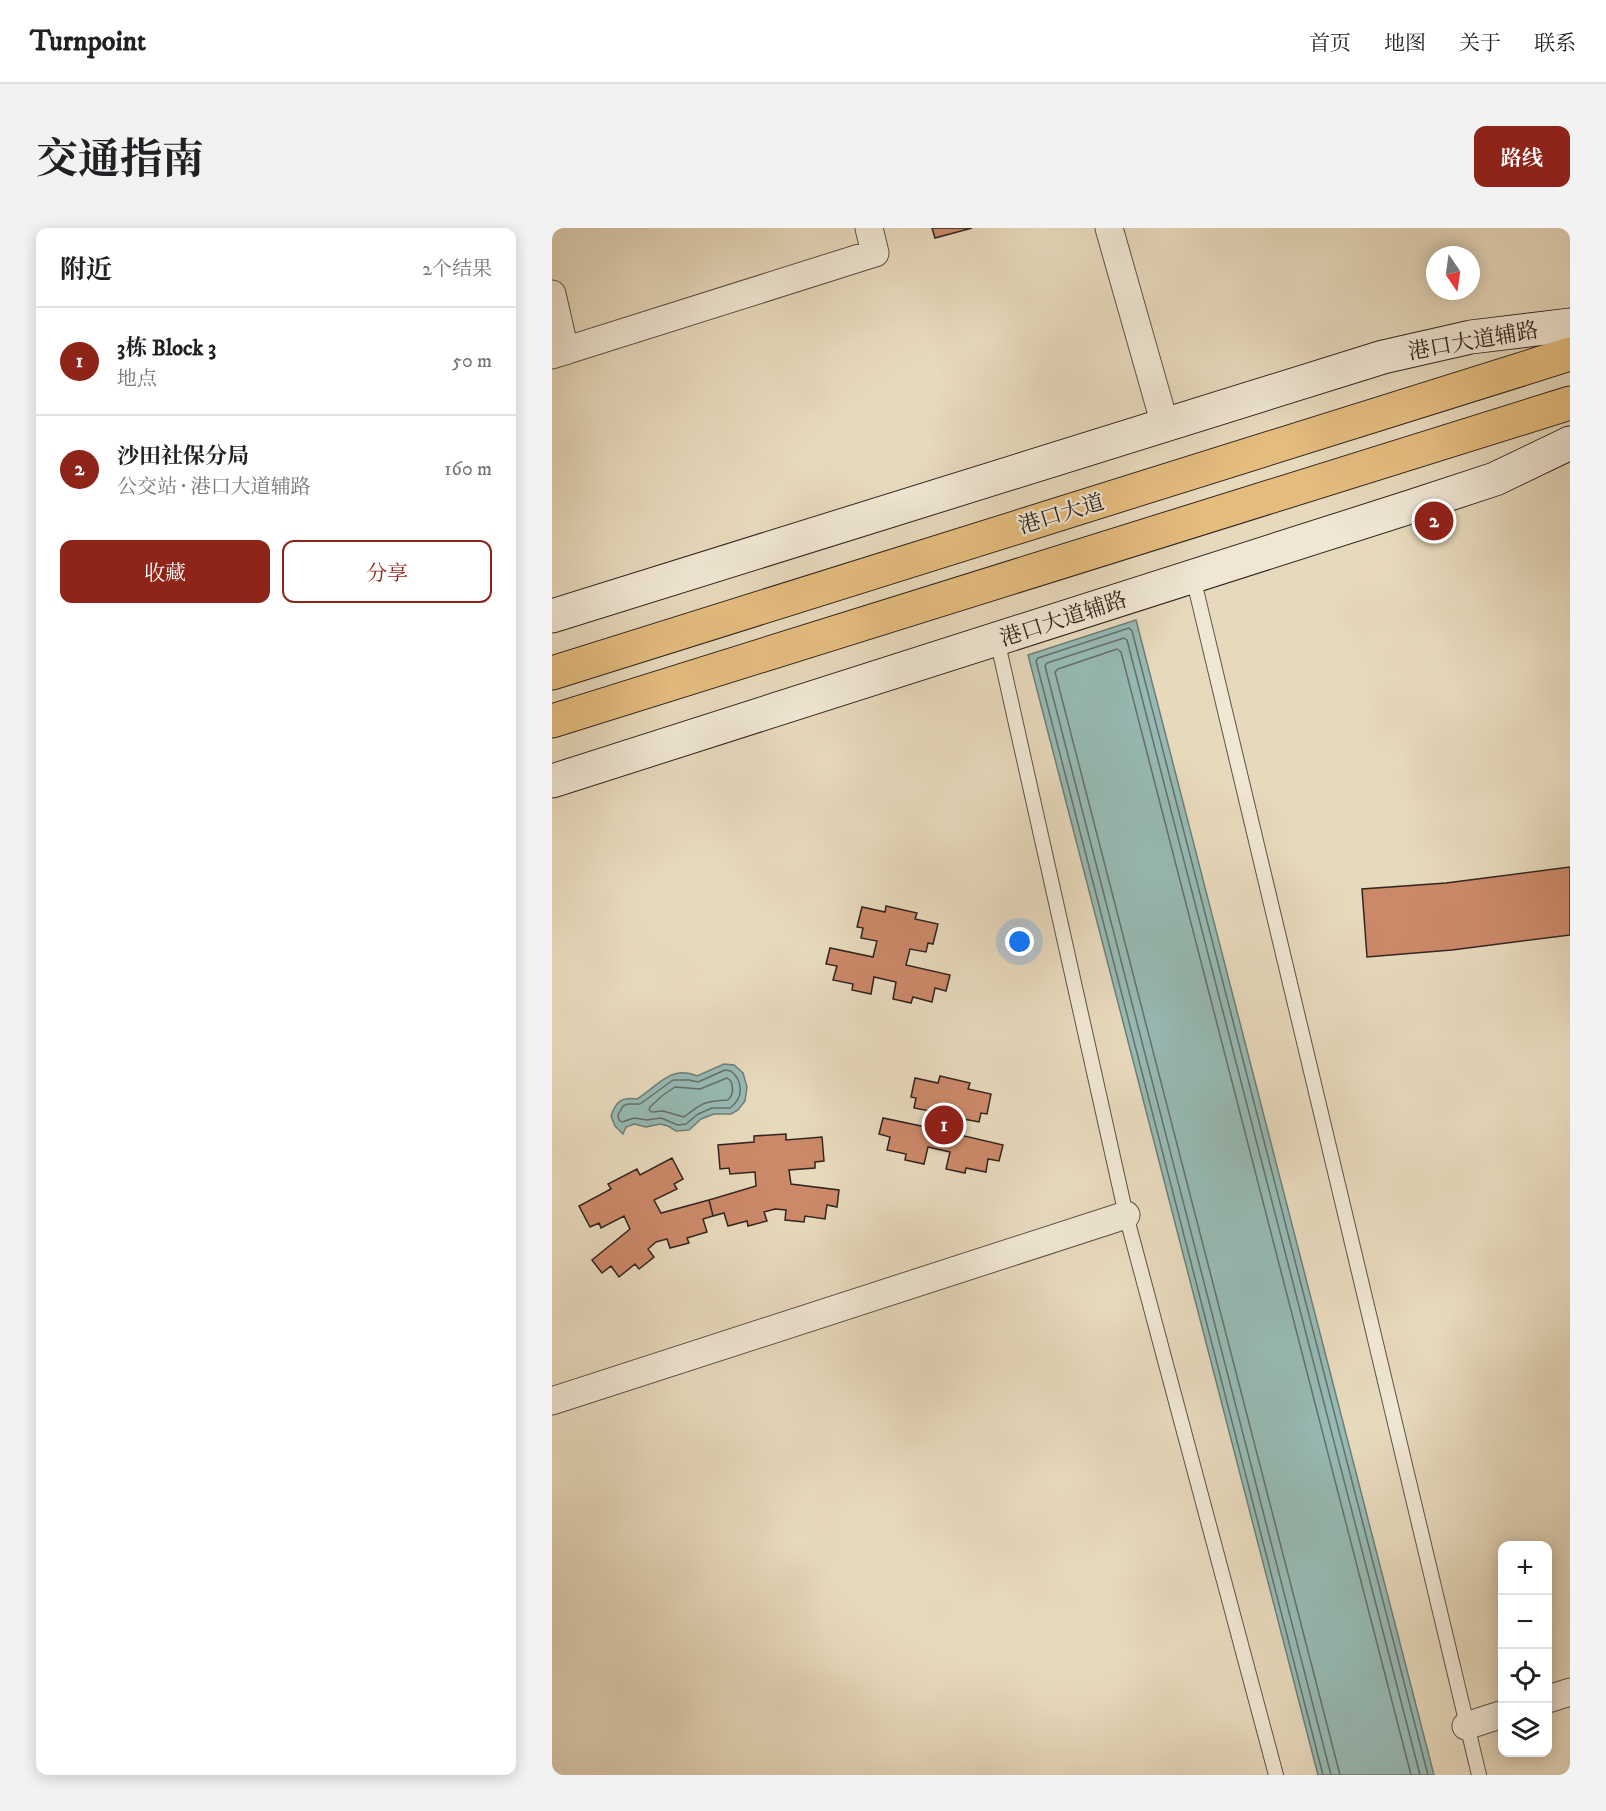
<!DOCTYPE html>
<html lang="zh">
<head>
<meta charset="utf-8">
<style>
	body { margin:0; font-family:"IM FELL DW Pica","Noto Serif SC",serif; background:#f2f2f2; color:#202124 }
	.controls { position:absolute; right:18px; bottom:18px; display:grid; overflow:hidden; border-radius:12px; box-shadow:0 3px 15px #0003 }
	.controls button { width:54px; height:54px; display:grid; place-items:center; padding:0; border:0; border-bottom:2px solid #e0e0e0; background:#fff; color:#202124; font:30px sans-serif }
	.compass { position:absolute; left:874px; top:18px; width:54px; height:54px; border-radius:50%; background:#fff; box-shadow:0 3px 15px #0003; rotate:167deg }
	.you { position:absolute; left:468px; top:714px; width:21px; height:21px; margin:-15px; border:4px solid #fff; border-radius:50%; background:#1a73e8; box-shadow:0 0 0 9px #1a73e833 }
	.badge { display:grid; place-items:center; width:39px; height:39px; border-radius:50%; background:#8f2418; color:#fff; font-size:20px; font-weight:700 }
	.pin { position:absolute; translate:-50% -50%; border:3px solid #fff; box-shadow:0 2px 6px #0006 }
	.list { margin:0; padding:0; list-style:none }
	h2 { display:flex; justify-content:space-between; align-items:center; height:78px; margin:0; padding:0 24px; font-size:26px }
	h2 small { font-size:20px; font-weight:400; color:#757577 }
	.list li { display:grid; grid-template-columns:39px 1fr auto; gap:18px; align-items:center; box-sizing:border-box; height:108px; padding:0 24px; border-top:2px solid #e0e0e0 }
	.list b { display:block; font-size:22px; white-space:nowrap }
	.list p { margin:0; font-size:20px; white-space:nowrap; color:#757577 }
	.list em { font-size:20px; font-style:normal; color:#757577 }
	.actions { display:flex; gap:12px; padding:18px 24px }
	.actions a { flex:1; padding:14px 0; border:2px solid #8f2418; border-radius:12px; text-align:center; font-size:21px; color:#8f2418 }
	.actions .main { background:#8f2418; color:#fff }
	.icon { flex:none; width:33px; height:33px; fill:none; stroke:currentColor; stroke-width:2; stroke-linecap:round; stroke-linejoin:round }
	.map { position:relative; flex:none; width:1018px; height:1547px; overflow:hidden; border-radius:12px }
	header { display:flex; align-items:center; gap:36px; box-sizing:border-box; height:84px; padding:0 30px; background:#fff; border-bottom:2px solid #e0e0e0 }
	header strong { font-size:28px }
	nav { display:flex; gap:33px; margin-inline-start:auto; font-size:21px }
	.intro { display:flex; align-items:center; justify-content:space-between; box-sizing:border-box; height:144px; padding:0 36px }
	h1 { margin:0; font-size:42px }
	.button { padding:15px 27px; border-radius:12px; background:#8f2418; color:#fff; font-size:21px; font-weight:700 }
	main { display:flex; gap:36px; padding:0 36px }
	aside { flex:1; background:#fff; border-radius:12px; box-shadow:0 3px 15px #0003 }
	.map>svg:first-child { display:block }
</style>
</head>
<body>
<header>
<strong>Turnpoint</strong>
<nav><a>首页</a><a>地图</a><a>关于</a><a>联系</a></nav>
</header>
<div class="intro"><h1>交通指南</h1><a class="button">路线</a></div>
<main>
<aside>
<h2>附近<small>2个结果</small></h2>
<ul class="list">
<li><span class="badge">1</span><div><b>3栋 Block 3</b><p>地点</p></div><em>50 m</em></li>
<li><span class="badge">2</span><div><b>沙田社保分局</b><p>公交站 · 港口大道辅路</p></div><em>160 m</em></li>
</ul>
<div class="actions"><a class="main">收藏</a><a>分享</a></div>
</aside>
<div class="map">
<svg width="1018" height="1547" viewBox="0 0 1018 1547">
	<rect width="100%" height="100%" fill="#e7d9bc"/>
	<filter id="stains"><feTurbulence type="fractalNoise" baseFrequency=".00333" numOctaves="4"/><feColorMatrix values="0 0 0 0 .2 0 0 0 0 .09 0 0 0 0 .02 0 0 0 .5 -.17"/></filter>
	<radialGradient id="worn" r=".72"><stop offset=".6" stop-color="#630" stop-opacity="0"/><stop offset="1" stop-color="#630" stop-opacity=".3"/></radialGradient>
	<path fill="#97bab4" stroke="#6e7e78" stroke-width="1.5" d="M584 392 882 1547H766L476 427Z
		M172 836 182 837 191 845 195 859 193 873 186 882 179 886H162L149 891 137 902 124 903 116 898 108 896 94 899 82 896 74 899 71 906 63 898 59 888C64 873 70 869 85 871 105 859 119 836 145 848Z"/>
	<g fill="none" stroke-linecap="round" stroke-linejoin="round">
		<path stroke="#64706a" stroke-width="1.5" d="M173 842 179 843C191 853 192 870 178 880H160L146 886 134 896 126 897 109 890 95 892 82 890 70 894 67 892 66 887 71 878 76 876H88L121 852H137L146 854Z
			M175 850 179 853C181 860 182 866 176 872 152 873 150 875 132 889L111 883 100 884 97 882 98 879 111 867 123 859 148 861Z
			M771 1547 484 433 486 430 577 400 580 403 876 1547
			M779 1547 493 438 495 435 572 410 575 412 868 1547
			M788 1547 503 444 506 441 565 421 569 424 859 1547"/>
	</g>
	<path fill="#cc896a" stroke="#31251f" stroke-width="1.5" d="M380 0H420L383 10Z
		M1018 639V707L900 722 815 729 810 661 894 655Z
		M334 678 365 685 363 691 386 696 381 716 376 715 374 724 358 721 354 737 398 747 394 763 383 760 380 774 361 769 359 775 341 771 344 754 322 749 319 766 300 762 301 756 281 752 285 738 274 736 278 720 321 729 325 713 309 710 311 700 305 699 310 679 333 684Z
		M388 848 418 855 416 861 439 866 435 886 429 885 427 894 411 891 408 907 451 917 447 933 436 931 434 944 414 940 413 945 394 941 398 924 376 919 372 936 353 932 354 926 335 922 338 909 327 906 331 890 374 899 378 883 362 880 364 870 359 869 363 850 386 855Z
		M234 906V912L270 909 272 933 263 934V940L237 942 239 956 287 962 285 979 275 977 273 991 253 988 252 994 233 992 234 982 223 981 212 984 215 993 196 998 195 993 176 998 172 985 161 988 157 972 204 958 203 944 178 946 177 940 168 941 166 917 202 914V908Z
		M120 930 131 951 122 956 125 961 102 972 109 985 157 972 161 988 151 991 155 1004 135 1010 137 1015 118 1020 115 1011 104 1014 96 1021 102 1029 87 1041 83 1036 67 1049 59 1038 50 1045 40 1032 78 1001 72 988 49 1000 47 995 38 999 27 978 59 961 56 956 85 941 88 947Z"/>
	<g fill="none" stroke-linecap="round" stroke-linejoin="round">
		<g stroke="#5e5246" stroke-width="16">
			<path id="lane" d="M641 349 927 1547
				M445 411 574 987 724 1547"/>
		</g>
		<g stroke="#5e5246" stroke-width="29">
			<path id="street" d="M557 0 613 197
				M0 66 13 123
				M0 127 323 25 317 0
				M0 1173 574 987
				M996 1471 1018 1464
				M914 1498 951 1486"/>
		</g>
		<g stroke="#31251f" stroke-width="35">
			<path id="secondary" d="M0 388 831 129 919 109 1018 97
				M0 553 861 278 943 251 1018 215"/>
		</g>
		<g stroke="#31251f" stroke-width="35">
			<path id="primary" d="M0 445 1018 126
				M0 493 1018 175"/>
		</g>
		<use href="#lane" stroke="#efe6d3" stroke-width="14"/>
		<use href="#street" stroke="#efe6d3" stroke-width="27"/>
		<use href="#secondary" stroke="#efe6d3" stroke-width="33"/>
		<use href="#primary" stroke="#e4bc7e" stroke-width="33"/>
	</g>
	<g text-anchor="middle" stroke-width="4.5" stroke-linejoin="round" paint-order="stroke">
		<g font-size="22" fill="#31251f" stroke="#efe6d3">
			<text transform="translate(921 112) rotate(-10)" y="8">港口大道辅路</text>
			<text transform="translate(509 285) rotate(-17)" y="8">港口大道</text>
			<text transform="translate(511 390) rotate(-18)" y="8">港口大道辅路</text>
		</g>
	</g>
	<rect width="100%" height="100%" filter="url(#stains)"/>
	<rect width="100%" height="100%" fill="url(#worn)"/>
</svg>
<div class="controls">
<button>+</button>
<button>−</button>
<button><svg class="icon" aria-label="locate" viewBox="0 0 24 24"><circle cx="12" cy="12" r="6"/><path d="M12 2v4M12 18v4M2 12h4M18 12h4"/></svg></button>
<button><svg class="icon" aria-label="layers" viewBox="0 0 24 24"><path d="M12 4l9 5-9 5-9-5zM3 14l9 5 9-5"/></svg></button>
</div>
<svg class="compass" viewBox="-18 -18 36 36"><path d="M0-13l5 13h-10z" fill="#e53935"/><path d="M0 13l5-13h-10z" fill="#757577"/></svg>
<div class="you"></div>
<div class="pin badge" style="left:392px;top:897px">1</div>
<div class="pin badge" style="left:882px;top:293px">2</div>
</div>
</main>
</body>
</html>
